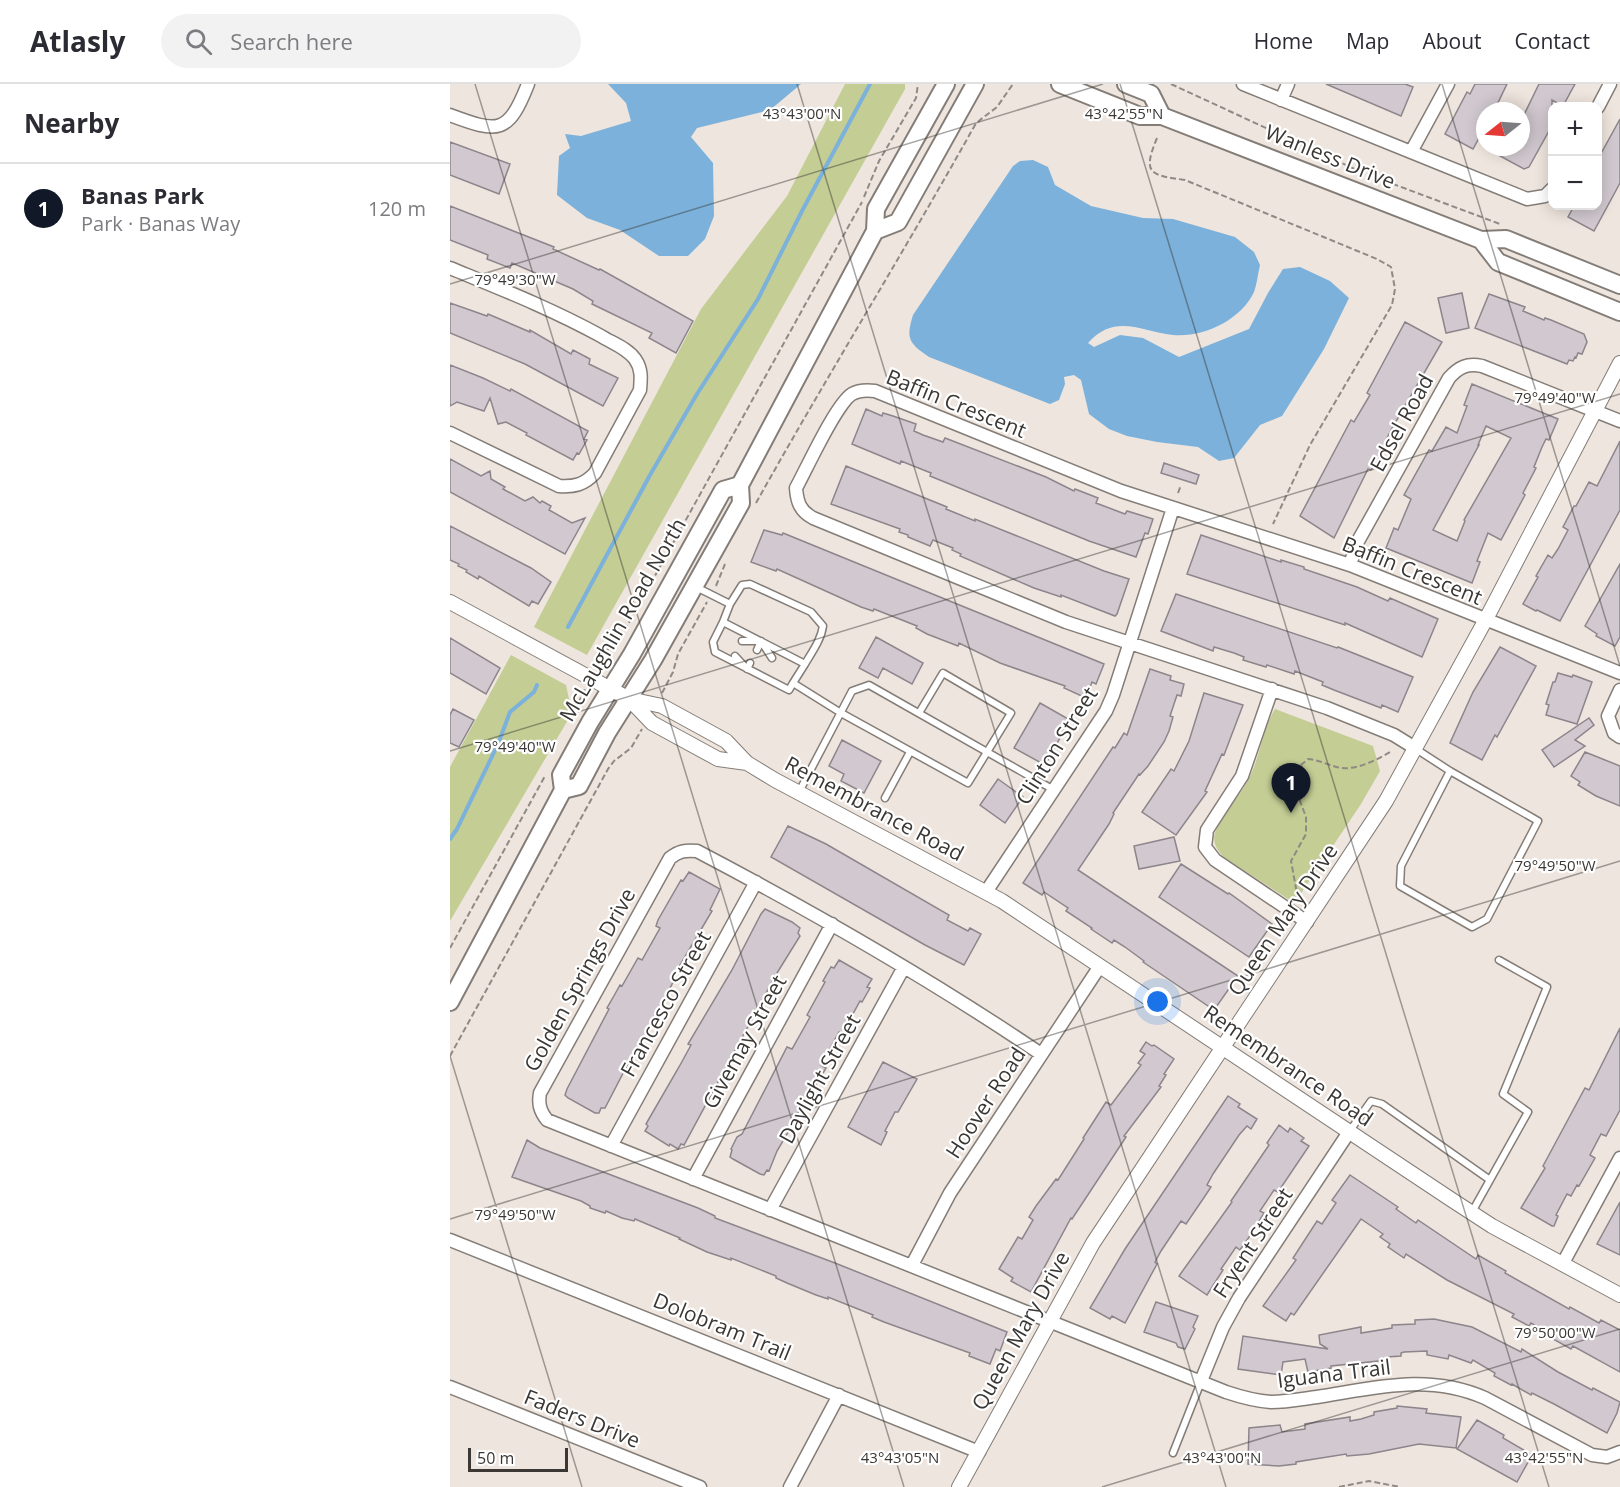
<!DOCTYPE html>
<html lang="en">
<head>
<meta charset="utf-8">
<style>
	body { margin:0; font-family:"Open Sans",sans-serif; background:#f2f2f3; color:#2b2b33 }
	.controls { position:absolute; right:18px; top:18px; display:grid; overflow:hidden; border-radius:12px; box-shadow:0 3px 15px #0003 }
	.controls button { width:54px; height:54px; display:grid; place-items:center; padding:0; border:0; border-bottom:2px solid #e1e1e2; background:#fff; color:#2b2b33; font:30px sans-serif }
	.compass { position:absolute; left:1026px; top:18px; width:54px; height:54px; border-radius:50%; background:#fff; box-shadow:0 3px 15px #0003; rotate:253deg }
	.scale { position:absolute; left:18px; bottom:15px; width:100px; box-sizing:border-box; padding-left:6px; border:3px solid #3a3734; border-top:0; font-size:16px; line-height:21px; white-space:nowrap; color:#3a3734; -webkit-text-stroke:4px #fff; paint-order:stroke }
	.you { position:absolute; left:708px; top:918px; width:21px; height:21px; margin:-15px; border:4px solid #fff; border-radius:50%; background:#1a73e8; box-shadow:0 0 0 9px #1a73e833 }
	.badge { display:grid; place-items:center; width:39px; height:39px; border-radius:50%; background:#111827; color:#fff; font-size:20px; font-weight:700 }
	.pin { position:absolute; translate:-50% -50px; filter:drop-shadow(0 2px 3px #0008) }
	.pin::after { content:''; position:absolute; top:32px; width:21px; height:18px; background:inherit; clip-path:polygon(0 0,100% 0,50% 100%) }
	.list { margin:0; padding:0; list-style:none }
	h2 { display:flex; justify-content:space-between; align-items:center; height:78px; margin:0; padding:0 24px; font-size:26px }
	h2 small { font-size:20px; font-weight:400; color:#7c7c81 }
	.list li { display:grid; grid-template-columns:39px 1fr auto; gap:18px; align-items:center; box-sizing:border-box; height:90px; padding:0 24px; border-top:2px solid #e1e1e2 }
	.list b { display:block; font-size:22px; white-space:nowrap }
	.list p { margin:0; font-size:20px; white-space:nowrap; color:#7c7c81 }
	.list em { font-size:20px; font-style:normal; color:#7c7c81 }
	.icon { flex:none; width:33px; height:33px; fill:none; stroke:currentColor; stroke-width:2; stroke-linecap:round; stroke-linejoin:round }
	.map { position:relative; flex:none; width:1170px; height:1403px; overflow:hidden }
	header { display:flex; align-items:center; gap:36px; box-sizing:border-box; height:84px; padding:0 30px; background:#fff; border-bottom:2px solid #e1e1e2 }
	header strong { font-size:28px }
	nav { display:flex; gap:33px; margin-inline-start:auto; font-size:21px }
	.search { width:420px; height:54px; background:#f2f2f3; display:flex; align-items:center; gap:15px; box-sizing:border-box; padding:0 21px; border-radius:33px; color:#7c7c81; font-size:22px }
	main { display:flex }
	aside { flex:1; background:#fff }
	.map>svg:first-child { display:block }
</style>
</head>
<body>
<header>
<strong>Atlasly</strong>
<div class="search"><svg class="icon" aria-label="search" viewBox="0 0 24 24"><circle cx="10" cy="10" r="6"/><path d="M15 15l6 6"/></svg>Search here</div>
<nav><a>Home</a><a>Map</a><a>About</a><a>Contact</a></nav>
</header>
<main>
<aside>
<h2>Nearby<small></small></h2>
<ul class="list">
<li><span class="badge">1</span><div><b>Banas Park</b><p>Park · Banas Way</p></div><em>120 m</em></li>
</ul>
</aside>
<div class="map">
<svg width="1170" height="1403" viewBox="0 0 1170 1403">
	<rect width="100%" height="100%" fill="#eee5de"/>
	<path fill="#c3cd94" d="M395 0H455V5L137 571 84 543 251 225 337 112Z
		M61 571 116 601 122 629 0 837V683Z
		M825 625 923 662 930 687 911 720 846 817 838 815 775 774C768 768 762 759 765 749 771 731 788 715 797 698 810 676 812 645 825 625Z"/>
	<path fill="#7bb1db" d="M158 0H351L320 26 247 44 241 53 263 79 264 132 255 155 238 172H209L170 146 137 134 107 111 109 72 120 64 115 50 131 52 181 37 176 19Z
		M583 76 598 83 605 101 641 122 693 134 723 135 785 153 804 168 810 181C808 189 807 200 804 208 791 236 753 254 723 251 690 247 665 229 638 259L644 263 670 251 693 254 729 273 799 245 818 209 833 185 850 183 880 197 899 214 874 265 832 332 810 341 784 374 769 377 748 363 707 358 677 352 659 345 639 330 631 296 624 291 614 293 615 300 609 316 600 320 479 273C458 259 456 254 463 231L563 82 570 77Z"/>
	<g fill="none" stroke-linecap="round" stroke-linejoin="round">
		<path stroke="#7bb1db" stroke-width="4" d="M118 543 200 391 247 310 308 215 352 127 420 0
			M0 755 7 745 48 660 60 628 84 608 87 601"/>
	</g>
	<path fill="#d1c9cf" stroke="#8c858b" stroke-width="1.5" fill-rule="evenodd" d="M876 0H955L963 3 951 32Z
		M1025 0H1057L1044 27H1035V43L1023 65 995 50 1017 8 1020 10Z
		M1089 0H1125L1113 22 1102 16V49L1099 47 1079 83 1074 85 1050 72 1055 63H1071V37Z
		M1170 35V99L1144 147 1118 133 1124 122H1148V75Z
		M0 58 60 80 49 110 0 91Z
		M0 122 104 163 103 165 149 186 150 185 243 237 226 269 199 254 202 249 142 220 143 217 123 205 62 179 60 184 37 175 38 171 0 156Z
		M1012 209 1019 244 996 249 988 214Z
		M1039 210 1075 223 1073 227 1094 236 1095 234 1101 236 1134 250 1137 258 1132 270 1128 269 1126 274 1125 273 1123 277 1119 276 1117 280 1025 244Z
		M0 219 37 232 38 230 80 248V246L121 270 123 266 140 275 139 280 168 294 153 322 75 280 0 249Z
		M955 238 992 258 941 346 936 356 939 357 927 379 921 386 918 385 884 454 850 432 901 336 904 338 920 311 917 309Z
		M0 281 33 294 60 307 61 305 138 347 134 355 137 356 129 370 127 369 123 376 76 351 77 349 56 338 48 340 40 314 34 327 7 318 0 322Z
		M1022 300 1108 335 1099 356 1096 355 1092 363 1084 383 1086 384 1073 409 1075 411 1051 456 1038 449 1027 477 1030 478 1022 499 936 464 944 444 948 446 961 415 954 411 979 366 982 367 996 343 1007 349 1017 322 1014 321ZM1036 342 1061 354 1014 436 1015 437 1007 457 983 446 1029 361H1028Z
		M416 325 432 332 433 329 443 332 466 340 464 347 473 351 493 358 495 354 596 393 624 407 625 405 648 414 646 419 675 430 677 427 703 435 698 450 695 449 686 473 639 457 480 392 481 389 451 377 450 380 402 360Z
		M1170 357V426L1110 537 1087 526 1086 527 1073 520 1088 493 1086 492 1098 471 1102 474 1108 465 1118 446 1113 443 1124 422H1126L1139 398 1147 402Z
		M0 375 31 392 40 387 41 395 55 403 53 405 75 417 83 413 90 419 92 417 101 422 99 426 122 439 135 434 115 470 0 408Z
		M714 379 749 391 746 400 711 389Z
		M396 382 497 423 496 425 525 437V435L654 487 679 495 667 530 665 532 611 511V513L584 504 510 472 511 470 502 466 503 464 483 456 480 462 458 453V451L449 448 450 445 381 420Z
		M0 442 81 484 101 498 88 520 82 517 79 522 29 492 28 495 16 488 17 486 8 482 9 480 0 476Z
		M314 446 332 451 333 449 654 580 646 600 642 598 636 614 614 604 615 602 550 579 509 559 508 562 477 550 466 544 467 542 424 525 423 527 411 523 327 485 326 487 301 478Z
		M751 451 831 478V476L854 483V485L907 503 938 517 940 514 988 535 972 573 895 539V541L737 490Z
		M1170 480V553L1165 562 1146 552 1147 550 1135 542Z
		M726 510 887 564 888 563 963 593 948 628 932 621 931 624 884 606 872 601 873 598 845 587 844 590 817 581 816 583 793 576 794 573 784 569 764 563 763 567 711 547Z
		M426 553 473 579 462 600 433 584 428 594 409 584Z
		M0 554 50 584 36 610 0 589Z
		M1050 563 1086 582 1047 653 1045 651 1032 676 1000 659 1023 608Z
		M700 585 721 592 720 596 734 600 731 612 727 611 720 632 723 633 719 647 714 658 698 682 690 691 689 690 663 729 664 730 659 740 628 786 788 892 764 926 693 878 694 877 675 863 664 856 662 859 641 845 642 844 616 827 618 824 594 808 592 811 573 799 663 663 665 664 674 649 677 651Z
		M1108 589 1122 593 1123 591 1142 598 1127 640 1096 631 1099 621 1096 620 1103 598H1105Z
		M754 609 793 621 774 671 772 670 755 707 757 708 726 751 692 728 721 685 724 687 739 657Z
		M590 619 620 636 595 681 564 664Z
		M3 625 24 636 9 663 0 659V631Z
		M1139 634 1144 641 1125 656 1135 662 1104 683 1092 666Z
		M392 656 431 677 414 709 391 697 394 690 379 682Z
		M1135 668 1170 682V722L1146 712 1128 701 1130 698 1121 692Z
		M548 695 573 713 555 739 530 721Z
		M338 742 376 760 499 831 497 836 518 847 520 844 531 850 514 881 475 861 321 773Z
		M724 753 730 777 689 785 684 762Z
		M731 780 778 810 779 809 822 840 799 873 709 813Z
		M239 788 270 805 260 826 262 827 223 893 225 894 199 947 181 974 155 1024H151L149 1029H145L118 1014 115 1011 117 1005 159 925 157 924 165 910 170 901 172 902 188 874 192 876 210 844 206 842 208 836 231 796 233 797Z
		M315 825 342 838 350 844 348 849 350 852 327 889 234 1061 231 1060 228 1065 220 1060 219 1062 195 1047 198 1042 196 1040 229 983 241 961 238 960 282 886 311 830Z
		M389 876 422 895 417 903 420 904 412 918 410 917 392 950 389 948 371 981 376 984 327 1067 319 1087 317 1086 314 1091 310 1090 283 1075 280 1073 282 1066 281 1065 287 1053 292 1050 337 963 342 965 360 933 357 931 375 898 373 897 381 883 384 884Z
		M1170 944V1026L1156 1052 1151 1050 1140 1071 1145 1074 1129 1102 1127 1101 1121 1112 1117 1110 1106 1131 1108 1132 1104 1142H1102L1071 1124 1095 1084 1093 1082 1135 1004 1139 1006Z
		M696 958 702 962 704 961 724 975 714 990 716 991 709 1002 711 1003 674 1052 676 1053 622 1135 621 1134 581 1208 561 1197 563 1194 549 1185 568 1153 572 1155 583 1136 579 1133 586 1122 606 1095 608 1096 634 1055 633 1054 651 1026 656 1018 661 1021 691 981 688 979 695 970 690 967Z
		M433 978 467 995 448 1028H445L435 1047 437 1048 431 1061 398 1043Z
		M778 1012 790 1020 788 1023 807 1035 801 1045 797 1042 789 1051 763 1090 757 1101 761 1103 753 1115 736 1140 731 1137 711 1167 705 1178 707 1180 675 1239 662 1232 660 1235 640 1224 675 1165Z
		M829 1041 838 1048 840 1044 854 1054 851 1057 859 1062 828 1108 824 1106 810 1127 814 1129 802 1149 790 1166 786 1163 771 1185 773 1186 757 1211 729 1192 782 1118 781 1117 819 1061 817 1059Z
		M77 1056 90 1064 248 1124 265 1132V1134L385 1179 557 1248 550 1267 546 1265 540 1280 519 1272 520 1269 434 1238 422 1233 423 1231 378 1213V1215L366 1211 337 1199 326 1194V1192L281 1174V1176L257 1168 229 1155 230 1154 185 1135 184 1137 172 1134 156 1127 155 1129 140 1124V1122L131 1117 62 1093Z
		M900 1091 948 1123 946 1125 966 1139 968 1136 1026 1175 1028 1171 1056 1187 1055 1189 1119 1225 1120 1223 1149 1239 1151 1236 1170 1246V1288L1123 1262 1121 1265 1103 1255 1104 1252 1081 1239 1079 1242 1062 1233 1064 1230 997 1196 956 1170 954 1174 938 1163 940 1160 930 1153 933 1150 911 1135 844 1231 841 1229 836 1237 813 1222 846 1176 843 1174 867 1137 872 1140 886 1119 882 1116Z
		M1170 1118V1171L1147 1160Z
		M706 1218 748 1232 743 1243 745 1245 735 1265 728 1263 726 1259 694 1248Z
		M984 1235 1022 1243 1071 1268 1072 1265 1108 1288 1142 1306 1143 1304 1170 1318 1167 1329 1157 1349 1104 1320 1082 1309 1081 1311 1062 1300 1061 1301 1044 1292 1045 1289 1023 1276 1021 1279 999 1271 998 1275 977 1271V1267L954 1268 951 1269V1272L937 1273 938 1276 881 1282V1284L858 1288 855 1275 833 1278 831 1291 788 1285 793 1252 878 1265 870 1260 869 1251 911 1243V1249L942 1244V1241L965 1240V1236Z
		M947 1322 977 1325 976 1329 1011 1333 1006 1364 969 1360 919 1370 897 1372 896 1370 846 1378V1380L829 1382 798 1380 799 1344 830 1341 832 1348 855 1345V1340L900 1333V1337L911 1335 924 1331V1328L947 1324Z
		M1027 1336 1054 1351 1053 1354 1082 1371 1067 1398 1007 1365Z"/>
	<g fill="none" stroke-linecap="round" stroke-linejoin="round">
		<g stroke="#847d77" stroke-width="9">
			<path id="service" d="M246 503 280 520 273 538 355 580 343 599 391 629 518 699 561 629 493 589 469 629
				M280 520 292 501 300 500 361 528 373 542C371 556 362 568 355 580
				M273 538 263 558 265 568 339 606 343 599
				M292 557H311L322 574
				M307 566 311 557
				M285 572 297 585 300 579
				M966 665 1000 687 1088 737 1037 835 1022 843 950 802 951 782 1000 687
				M349 708 402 607 419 601 604 706
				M435 714 460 668
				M899 1048 921 1017 932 1020 1040 1096
				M1022 1128 1078 1028 1053 1010 1097 903 1049 876
				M723 1369 751 1298"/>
		</g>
		<g stroke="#847d77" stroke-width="15">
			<path id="minor" d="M793 0 961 68 998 0
				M831 16 838 0
				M1148 23 1160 0
				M0 31C48 49 58 51 78 0
				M961 68 1077 115 1095 112 1102 105
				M0 184C51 205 102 225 151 252 162 259 177 264 185 275 192 285 191 294 190 306L145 389C134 401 124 403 109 402L0 349
				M900 481 907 459 999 294C1009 283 1017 279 1032 282L1170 337
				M822 605 792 692 757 746 755 763 765 776 857 838
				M1170 606 1158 632 1164 649 1170 653
				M965 664 944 651 877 624 616 538 363 434C350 427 347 418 346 404 357 384 386 320 402 310 409 306 417 306 425 307L671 407 900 481 1170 589
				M536 808 656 627 663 611 723 424
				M591 970C480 895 365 829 247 767 235 766 229 767 220 774L90 1009C88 1020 90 1027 97 1036L776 1308C791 1313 805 1317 821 1318 836 1318 852 1315 867 1313 925 1304 978 1289 1035 1314L1142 1371 1157 1373 1170 1368
				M161 1062 306 798
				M243 1095 382 840
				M320 1126 454 883
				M0 1156 529 1368
				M1113 1179 1170 1074
				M462 1181 500 1109 650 882
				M751 1297 773 1243 789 1214 899 1048
				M0 1303 250 1403
				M340 1403 389 1311"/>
		</g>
		<g stroke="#847d77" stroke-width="16">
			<path id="tertiary" d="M0 518 179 615 212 622 276 657 297 679 325 696 552 817 1002 1116 1042 1142 1170 1211
				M179 615 202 639 268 675 297 679
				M509 1403 643 1159 936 717 1035 537 1170 279"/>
		</g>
		<g stroke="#847d77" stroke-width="20">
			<path id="secondary" d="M610 0 690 32H712L1031 156 1056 155 1170 201
				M676 0 701 10 712 32
				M425 147 448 138 525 0
				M1031 156 1048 178 1170 228
				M113 706 129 702 157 649 203 576 291 419 290 401 425 147 426 125 496 0
				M0 918 113 706 111 691 140 638 182 570 273 406 290 401"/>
		</g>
		<path stroke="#908a85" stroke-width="2" stroke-dasharray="6 3" stroke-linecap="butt" d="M721 0 911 88 1050 140
			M707 54C692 90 700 91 735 96L927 175 941 183 945 205 942 221 860 361 823 440
			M414 113 429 77 466 14 468 0
			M728 409 731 401
			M306 419C377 292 454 168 525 41L530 36 547 23 563 0
			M266 502 275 480
			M147 582 154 570 176 544 412 118
			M212 609 223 588 228 570 257 518
			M123 636 127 622 135 605
			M848 815 841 777 856 750V733L844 701 842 695 844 687 858 675C870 676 880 682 891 684 908 686 928 675 942 667
			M0 864 95 692
			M0 972 158 685 164 677 181 664 192 645
			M889 1403 919 1397 950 1403"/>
		<use href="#service" stroke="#fff" stroke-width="6"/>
		<use href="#minor" stroke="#fff" stroke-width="12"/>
		<use href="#tertiary" stroke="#fff" stroke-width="14"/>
		<use href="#secondary" stroke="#fff" stroke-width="16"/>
	</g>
	<path fill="none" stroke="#3a3734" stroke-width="1.5" stroke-opacity="0.45" d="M25 0 454 1403M347 0 776 1403M670 0 1099 1403M992 0 1170 582M0 200 653 0M0 667 1170 310M0 972 132 1403M0 1135 1170 777M652 1403 1170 1245"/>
	<g text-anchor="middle" stroke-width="4.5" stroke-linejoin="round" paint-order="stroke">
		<g font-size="21" fill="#3a3734" stroke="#fff">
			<text transform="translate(880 73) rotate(22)" y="7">Wanless Drive</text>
			<text transform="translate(506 320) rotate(22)" y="7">Baffin Crescent</text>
			<text transform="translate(952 339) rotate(-61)" y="7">Edsel Road</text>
			<text transform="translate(962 487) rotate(22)" y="7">Baffin Crescent</text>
			<text transform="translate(173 536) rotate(-60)" y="7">McLaughlin Road North</text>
			<text transform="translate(607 662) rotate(-58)" y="7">Clinton Street</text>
			<text transform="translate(424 725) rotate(28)" y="7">Remembrance Road</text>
			<text transform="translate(833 836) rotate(-56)" y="7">Queen Mary Drive</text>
			<text transform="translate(130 896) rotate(-61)" y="7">Golden Springs Drive</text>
			<text transform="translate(216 920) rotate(-61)" y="7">Francesco Street</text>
			<text transform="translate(295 958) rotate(-61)" y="7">Givemay Street</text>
			<text transform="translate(838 982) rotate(34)" y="7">Remembrance Road</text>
			<text transform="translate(370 995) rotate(-61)" y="7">Daylight Street</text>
			<text transform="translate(536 1019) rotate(-57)" y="7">Hoover Road</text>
			<text transform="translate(803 1159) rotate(-57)" y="7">Fryent Street</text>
			<text transform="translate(272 1243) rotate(22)" y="7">Dolobram Trail</text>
			<text transform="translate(571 1247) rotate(-61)" y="7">Queen Mary Drive</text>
			<text transform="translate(884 1290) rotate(-7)" y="7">Iguana Trail</text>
			<text transform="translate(132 1335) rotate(22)" y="7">Faders Drive</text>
		</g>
	</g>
	<g font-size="15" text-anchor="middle" fill="#3a3734" stroke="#fff" stroke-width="4.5" stroke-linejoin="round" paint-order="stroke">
		<text x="352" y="35">43°43'00"N</text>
		<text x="674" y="35">43°42'55"N</text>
		<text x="65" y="201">79°49'30"W</text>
		<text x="1105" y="319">79°49'40"W</text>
		<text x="65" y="668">79°49'40"W</text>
		<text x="1105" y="787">79°49'50"W</text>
		<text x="65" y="1136">79°49'50"W</text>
		<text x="1105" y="1254">79°50'00"W</text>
		<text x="450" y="1379">43°43'05"N</text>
		<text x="772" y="1379">43°43'00"N</text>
		<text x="1094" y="1379">43°42'55"N</text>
	</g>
</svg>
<div class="controls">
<button>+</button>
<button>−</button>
</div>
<svg class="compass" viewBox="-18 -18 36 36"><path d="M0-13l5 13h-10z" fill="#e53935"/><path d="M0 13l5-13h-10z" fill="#7c7c81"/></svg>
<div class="scale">50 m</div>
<div class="you"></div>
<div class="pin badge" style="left:841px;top:729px">1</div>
</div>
</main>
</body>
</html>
